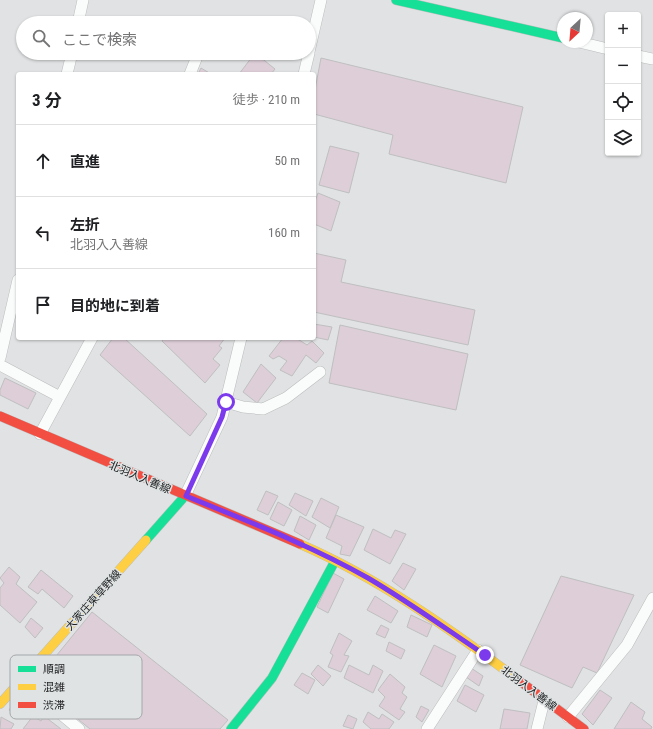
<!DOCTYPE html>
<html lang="ja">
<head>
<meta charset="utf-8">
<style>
	body { margin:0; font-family:"Roboto Condensed","Noto Sans JP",sans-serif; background:#f6f6f6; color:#202124 }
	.controls { position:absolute; right:12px; top:12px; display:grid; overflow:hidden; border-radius:4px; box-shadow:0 1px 3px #0004 }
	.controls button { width:36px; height:36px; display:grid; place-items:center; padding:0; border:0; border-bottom:1px solid #e0e0e0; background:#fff; color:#202124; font:20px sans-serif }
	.compass { position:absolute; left:557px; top:12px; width:36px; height:36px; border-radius:50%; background:#fff; box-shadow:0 1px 3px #0004; rotate:206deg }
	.stop { position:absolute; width:12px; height:12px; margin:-9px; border:3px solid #7c3aed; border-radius:50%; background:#fff }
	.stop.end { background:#7c3aed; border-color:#fff; box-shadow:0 1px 4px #0008 }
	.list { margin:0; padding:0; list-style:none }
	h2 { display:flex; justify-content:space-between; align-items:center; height:52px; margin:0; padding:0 16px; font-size:17px }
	h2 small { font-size:13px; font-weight:400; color:#757577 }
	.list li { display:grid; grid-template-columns:26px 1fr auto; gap:12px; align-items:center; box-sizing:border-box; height:72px; padding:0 16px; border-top:1px solid #e0e0e0 }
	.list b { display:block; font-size:15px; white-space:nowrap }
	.list p { margin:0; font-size:13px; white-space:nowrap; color:#757577 }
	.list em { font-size:13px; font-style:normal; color:#757577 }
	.icon { flex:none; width:22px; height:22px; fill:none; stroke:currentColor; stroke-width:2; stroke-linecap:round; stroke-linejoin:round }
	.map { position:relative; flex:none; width:653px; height:729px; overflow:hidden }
	.search { position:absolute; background:#fff; box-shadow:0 1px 3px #0004; left:16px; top:16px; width:300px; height:44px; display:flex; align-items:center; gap:10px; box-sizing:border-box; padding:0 14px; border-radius:22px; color:#757577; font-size:15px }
	.panel { position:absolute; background:#fff; box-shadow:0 1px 3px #0004; left:16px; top:72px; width:300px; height:268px; border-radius:4px }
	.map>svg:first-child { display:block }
</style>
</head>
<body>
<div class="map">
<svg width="653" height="729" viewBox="0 0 653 729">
	<rect width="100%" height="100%" fill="#e0e2e3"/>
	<path fill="#ddced7" stroke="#bfbfc0" d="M255 53 275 69 271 74H239Z
		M321 58 523 107 506 183 389 154 393 135 314 114V95Z
		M201 68 211 74H198Z
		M330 146 359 153 349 193 319 185Z
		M318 193 340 202 331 231 314 224V204Z
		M314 253 346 260 341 282 475 310 468 345 314 312Z
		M314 324 332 327 328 340 314 337Z
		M340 325 468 354 456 410 329 383Z
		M113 338H124L207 414 190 436 100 355Z
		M164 338H225L219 346 222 348 213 359 220 365 205 383 162 341Z
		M283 338H296L307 345 312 341 324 353 316 363 306 355 292 376 280 370 287 361 279 356 273 359 269 356Z
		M261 364 276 378 257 403 243 392Z
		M5 378 36 393 28 409 0 395V390Z
		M266 491 278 496 268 515 257 510Z
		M295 493 313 501 306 516 289 505Z
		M321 498 339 507 330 528 312 517Z
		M278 502 292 510 284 526 270 519Z
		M336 515 364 527 350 556 340 554 342 546 326 538Z
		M300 516 316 525 309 540 294 531Z
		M373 529 391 538 395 530 406 534 390 564 364 550Z
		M403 563 416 569 404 590 392 581Z
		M9 567 20 577 16 584 37 602 20 623 0 605V588L4 583 0 578Z
		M41 570 73 596 64 608 42 589 38 594 28 587Z
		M333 573 344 579 328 613 317 607Z
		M561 576 634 595 597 673 583 667 572 688 520 665Z
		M375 596 398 611 391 623 367 610Z
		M92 612 228 720 220 729H90L34 683Z
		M411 615 432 625 427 637 407 627Z
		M31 618 43 628 35 638 25 627Z
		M381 625 389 629 385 638 376 634Z
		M339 633 352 641 344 655 349 656 341 672 328 667 333 655 330 653Z
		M389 642 405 650 401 659 386 651Z
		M434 645 456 656 442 687 420 674Z
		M318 665 331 676 323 686 311 674Z
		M349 665 369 675 373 665 383 671 373 693 344 678Z
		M471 668 483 676 479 686 466 677Z
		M302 673 315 680 308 694 294 685Z
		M390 674 405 687 402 693 407 697 400 709 405 712 399 720 379 706 385 697 378 690Z
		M465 685 484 695 476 712 457 701Z
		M23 689 32 697 19 717 9 710Z
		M600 690 612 698 593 725 582 714Z
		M631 702 645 712 642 719 652 727 651 729H614Z
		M421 706 429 710 422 722 416 717Z
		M504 709 530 713 527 729H500Z
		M368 712 379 719 382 714 394 722 389 729H371L363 722Z
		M348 715 357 719 353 729 343 726Z
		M33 716 41 721 44 716 61 729H23Z
		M1 717 14 724 11 729H0Z"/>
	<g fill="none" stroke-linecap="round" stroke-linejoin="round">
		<g stroke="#bbbdbd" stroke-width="12">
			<path id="street" d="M78 23 83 0
				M579 42 608 49
				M309 52 321 0
				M638 56 653 59
				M67 74 72 53
				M190 74 196 59
				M304 74 309 53
				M0 358 18 280
				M0 365 60 397
				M226 402 243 407 263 409 286 398 320 372
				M40 434 92 338
				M185 496 222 417 241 338
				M21 681 79 729
				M568 717 627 645 653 598
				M427 729 478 650
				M537 729 544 701"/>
		</g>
		<g stroke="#bbbdbd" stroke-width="10">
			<path id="fast" d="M396 0 563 38
				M146 540 185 496
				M231 729 272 678 335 561"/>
		</g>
		<g stroke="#bbbdbd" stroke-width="10">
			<path id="slow" d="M300 544C378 578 449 628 517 679
				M0 704 146 540"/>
		</g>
		<g stroke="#bbbdbd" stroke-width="10">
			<path id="jam" d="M0 416 300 544
				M517 679 584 729"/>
		</g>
		<use href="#street" stroke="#fafbfb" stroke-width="11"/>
		<use href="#fast" stroke="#16e098" stroke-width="9"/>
		<use href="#slow" stroke="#ffcf43" stroke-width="9"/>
		<use href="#jam" stroke="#f24e42" stroke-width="9"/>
	</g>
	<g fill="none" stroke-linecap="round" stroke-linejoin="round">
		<path stroke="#7c3aed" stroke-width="5" d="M226 402 222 417 186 496C247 521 310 545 368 578 409 602 446 629 485 655"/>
	</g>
	<g text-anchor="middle" stroke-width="3" stroke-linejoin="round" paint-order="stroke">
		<g font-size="11" fill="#1f2021" stroke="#dfe3e4">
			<text transform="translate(140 477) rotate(23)" y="4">北羽入入善線</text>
			<text transform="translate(93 600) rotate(-48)" y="4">大家庄東草野線</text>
			<text transform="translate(529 688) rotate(37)" y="4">北羽入入善線</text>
		</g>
	</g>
	<rect x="10" y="655" width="132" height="64" rx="6" fill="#dfe3e4" stroke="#a5a8aa" stroke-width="1"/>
	<rect x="18" y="666" width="18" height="6" fill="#16e098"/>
	<rect x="18" y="684" width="18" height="6" fill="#ffcf43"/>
	<rect x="18" y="702" width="18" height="6" fill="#f24e42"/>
	<g font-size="11" fill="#1f2021">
		<text x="43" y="673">順調</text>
		<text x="43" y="691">混雑</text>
		<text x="43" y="709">渋滞</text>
	</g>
</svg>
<div class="controls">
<button>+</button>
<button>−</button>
<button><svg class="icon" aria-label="locate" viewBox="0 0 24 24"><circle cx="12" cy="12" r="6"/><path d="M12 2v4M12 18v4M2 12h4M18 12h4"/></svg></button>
<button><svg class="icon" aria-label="layers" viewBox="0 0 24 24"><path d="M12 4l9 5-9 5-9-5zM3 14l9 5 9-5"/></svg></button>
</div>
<svg class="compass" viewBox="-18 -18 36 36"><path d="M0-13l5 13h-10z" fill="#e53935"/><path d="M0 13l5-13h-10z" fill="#757577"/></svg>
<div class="stop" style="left:226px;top:402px"></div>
<div class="stop end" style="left:485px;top:655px"></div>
<div class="search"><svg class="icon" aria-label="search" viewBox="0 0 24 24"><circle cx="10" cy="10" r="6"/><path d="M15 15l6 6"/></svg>ここで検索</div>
<section class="panel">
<h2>3 分<small>徒歩 · 210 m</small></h2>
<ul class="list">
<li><svg class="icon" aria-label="ahead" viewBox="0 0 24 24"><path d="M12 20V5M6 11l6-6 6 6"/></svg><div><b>直進</b></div><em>50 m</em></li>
<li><svg class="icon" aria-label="left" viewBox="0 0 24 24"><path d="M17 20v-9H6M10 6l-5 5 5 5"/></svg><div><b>左折</b><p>北羽入入善線</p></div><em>160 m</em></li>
<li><svg class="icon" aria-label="arrive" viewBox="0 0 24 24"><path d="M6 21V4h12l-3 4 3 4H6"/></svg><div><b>目的地に到着</b></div></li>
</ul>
</section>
</div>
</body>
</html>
